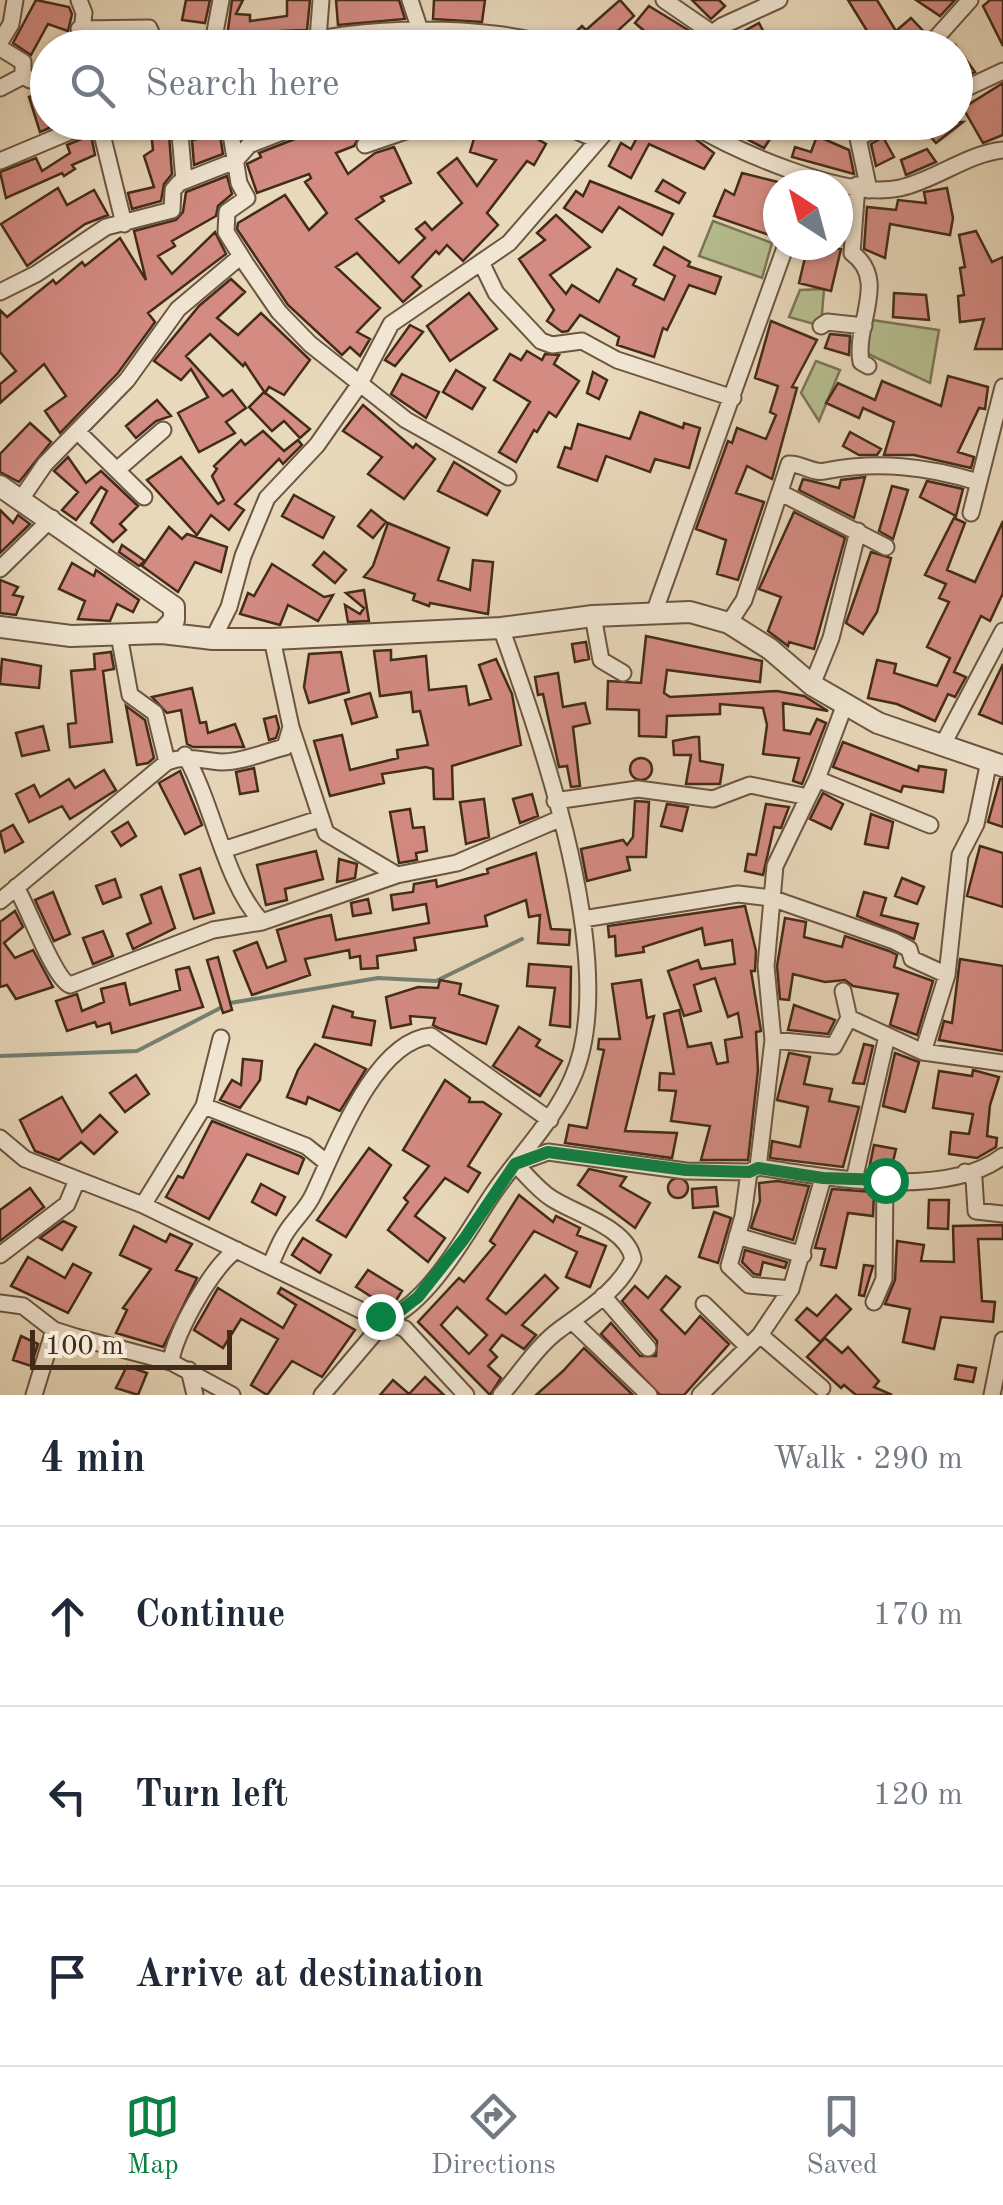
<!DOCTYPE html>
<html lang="en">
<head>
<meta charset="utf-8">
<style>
	body { margin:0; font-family:"Old Standard TT",serif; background:#f6f6f7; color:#1f2937 }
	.compass { position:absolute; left:763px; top:170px; width:90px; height:90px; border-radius:50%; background:#fff; box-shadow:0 2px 8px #0004; rotate:324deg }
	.scale { position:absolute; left:30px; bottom:25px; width:202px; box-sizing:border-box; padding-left:10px; border:5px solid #432b19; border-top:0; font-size:28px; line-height:35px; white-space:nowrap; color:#432b19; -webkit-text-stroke:8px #f1e6d3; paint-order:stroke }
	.stop { position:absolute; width:30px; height:30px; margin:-22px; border:8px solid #0b8043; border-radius:50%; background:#fff }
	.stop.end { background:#0b8043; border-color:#fff; box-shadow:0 2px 10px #0008 }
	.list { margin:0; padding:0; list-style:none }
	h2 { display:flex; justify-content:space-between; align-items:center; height:130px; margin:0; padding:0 40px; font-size:42px }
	h2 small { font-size:32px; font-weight:400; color:#747a83 }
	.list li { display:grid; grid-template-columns:65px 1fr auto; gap:30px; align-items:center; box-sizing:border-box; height:180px; padding:0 40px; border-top:2px solid #e0e1e3 }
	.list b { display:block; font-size:38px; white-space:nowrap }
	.list em { font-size:32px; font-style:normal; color:#747a83 }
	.icon { flex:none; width:55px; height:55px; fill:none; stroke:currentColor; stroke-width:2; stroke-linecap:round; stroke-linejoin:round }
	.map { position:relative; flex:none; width:1003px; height:1395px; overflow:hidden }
	.search { position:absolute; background:#fff; box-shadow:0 2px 8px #0004; left:30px; right:30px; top:30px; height:110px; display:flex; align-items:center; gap:25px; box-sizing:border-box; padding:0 35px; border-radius:55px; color:#747a83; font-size:38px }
	.sheet { height:670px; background:#fff }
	nav { display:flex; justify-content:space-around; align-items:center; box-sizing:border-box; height:140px; border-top:2px solid #e0e1e3; background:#fff; font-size:28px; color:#747a83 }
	nav a { display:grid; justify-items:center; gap:5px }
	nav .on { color:#0b8043 }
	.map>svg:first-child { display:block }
</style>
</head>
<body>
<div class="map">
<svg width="1003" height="1395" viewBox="0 0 1003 1395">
	<rect width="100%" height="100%" fill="#e9d9bb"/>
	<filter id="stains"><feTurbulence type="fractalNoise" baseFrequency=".002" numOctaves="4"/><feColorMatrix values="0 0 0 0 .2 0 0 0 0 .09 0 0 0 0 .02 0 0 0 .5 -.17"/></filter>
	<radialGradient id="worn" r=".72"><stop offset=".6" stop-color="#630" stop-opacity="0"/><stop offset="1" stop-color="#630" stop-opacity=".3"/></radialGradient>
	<path fill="#b6bf91" stroke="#7c7555" stroke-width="2.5" d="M713 221 772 243 762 278 699 256Z
		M824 289 821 326 789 317 800 290Z
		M872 320 939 330 930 383 866 353Z
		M816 361 840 370 819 421 801 393Z"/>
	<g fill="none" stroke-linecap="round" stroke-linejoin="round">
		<path stroke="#758174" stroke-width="4" d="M0 1056 137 1051 230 1003 378 978 436 981 522 939"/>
	</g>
	<path fill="#d48b82" stroke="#432b19" stroke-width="2.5" fill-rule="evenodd" d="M36 0 69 7 72 14 68 31 48 24 31 55 13 43Z
		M186 0H210L205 23 182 20Z
		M232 0H243L236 14 250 15V21L287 16V0H310L307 30 281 31 276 40 227 37Z
		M336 0H399L405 19 338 25Z
		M434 0H485L482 22 433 19Z
		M620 0 634 16 599 48H574L567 40 582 26 586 30Z
		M692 0H719L725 6 711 19Z
		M848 0H877L896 31 911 18 925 33 916 48H865L860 40 869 34Z
		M916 0H955L940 16Z
		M990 0H1003V46L983 6Z
		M649 6 693 33 681 48H647L654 39 635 23Z
		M759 23 772 48H744L737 35Z
		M803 34 812 48H781Z
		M92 40H129L131 48H111Z
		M410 42 421 41 454 42 453 48H410Z
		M956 46 975 72 956 81Z
		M1003 83V135L983 143 963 108Z
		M48 92V122H63L40 132 29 97Z
		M150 122H168L172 174 164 184 161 201 132 209 128 193 154 187 144 156 153 150Z
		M198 122H218L223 154 194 165 192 140 203 138Z
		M319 122H396L360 135 354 146 336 153 348 174 375 153 394 147 411 183 381 197 384 201 356 219 399 263 425 238 416 229 425 222 432 230 462 203 438 173 457 158 477 186 496 160 470 152 479 122H507L546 144 534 165 527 161 487 213 498 225 463 261 447 245 439 254 436 251 412 277 421 286 403 302 357 253 336 267 380 308 357 332 370 339 360 356 350 347 342 355 288 305 237 229 238 223 285 195 309 230 327 213 305 182 311 178 309 174 257 193 247 164 261 157 259 153 313 132Z
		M645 122H673L714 153 704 169 649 144 631 178 609 166 621 143 631 149Z
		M714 122H759L774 133 764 148Z
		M932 122H963L936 143 923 128Z
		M91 135 95 155 72 165 75 169 64 176 62 173 6 198 0 172 36 158 42 171 70 153 67 145Z
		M817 136 849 150 854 174 792 157 795 147 811 152Z
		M883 137 894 157 876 166 871 144Z
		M927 149 936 162 906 175 901 160Z
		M742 173 778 182V221L772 236 714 216 725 190 734 195Z
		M227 176 232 194 218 206 216 216 172 241 175 246 158 256 172 274 215 232 226 254 148 313 155 322 118 373 60 433 45 411 66 396 44 364 0 403V384L16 371 0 352V310L7 317 53 280 56 284 82 262 85 266 120 238 146 280 134 231 176 220 183 212 186 192Z
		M663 180 685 193 679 203 656 191Z
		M590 181 651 205 673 214 662 235 619 207 602 232 564 208 576 191 583 196Z
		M58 188 67 205 94 190 108 215 85 224 27 266 1 224Z
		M947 188 953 218 950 235 890 224 885 258 864 249 867 207 896 210 898 200 926 203 924 192Z
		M838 196 845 197 841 244 838 243Z
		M556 215 590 247 550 275 566 294 572 285 599 302 617 269 636 279 633 285 664 300 675 276 654 265 664 247 690 262 688 266 721 277 715 294 689 285 667 330 663 328 654 357 617 345 619 337 580 315 568 331 562 332 547 321 554 310 519 259 545 240 537 233Z
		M976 231 992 262 1003 257V349H975L984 319 960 322 958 296 964 295 960 268 965 267 959 235Z
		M808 245 841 249 831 291 799 283Z
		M231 279 245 292 217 318 238 335 261 313 310 360 284 395 269 387 265 393 245 363 243 366 210 334 186 356 223 396 232 390 246 408 226 422 235 433 199 452 178 413 208 397 191 369 181 380 154 361 199 306Z
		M469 293 497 329 450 361 427 326Z
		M894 293 926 295 929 320 893 317Z
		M771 321 817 340 792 387 797 388 772 479 747 466 736 493 764 502 738 580 717 574 726 540 696 529 728 441 732 443 737 428 766 439 776 415 770 412 778 386 755 378Z
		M410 325 423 332 395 366 385 360Z
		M830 334 850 336 849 355 825 348Z
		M527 351 542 360 545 354 559 355 554 364 579 381 556 417 549 412 537 432 534 430 516 462 499 452 530 402 494 380 510 354 521 360Z
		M456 370 485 388 472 409 443 392Z
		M593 372 607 380 599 399 587 393Z
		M402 374 439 392 426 418 391 394Z
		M948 376 988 387 985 409 979 408 958 452 974 457 971 468 914 455H884L894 422 863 408 859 418 826 403 838 383 875 400 882 381 941 406Z
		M264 392 272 398 310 429 300 438 284 421 272 431 249 407Z
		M157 400 171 416 156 421 136 438 126 426Z
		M363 405 413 448 416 444 435 459 404 499 368 474 382 457 343 431Z
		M640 412 683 428 684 423 700 428 689 468 655 459 650 472 606 456 597 481 558 467 565 447 571 449 578 424 630 439Z
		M30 423 51 442 19 482 0 472V454Z
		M263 431 284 451 298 440 302 445 283 464 279 459 235 504 244 510 229 530 211 515 197 535 147 480 181 457 218 504 224 500 212 476 217 469 214 466 241 440 245 445Z
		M850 432 881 449 877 455H859L843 446Z
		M68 457 86 483 101 471 138 506 120 524 126 530 113 542 91 523 107 491 101 487 76 520 62 510 78 492 54 471Z
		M454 462 500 491 487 515 438 491Z
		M865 477 854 518 799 490 803 479 839 488 841 480Z
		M927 481 963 489 956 516 920 497Z
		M892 486 908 490 893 539 879 531Z
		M294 495 334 517 323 538 282 516Z
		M0 510 13 523 18 515 30 524 0 553Z
		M371 510 386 522 373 538 358 526Z
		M794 512 845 538 814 649 789 642 788 646 768 631 781 597 759 589Z
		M954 518 965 523 947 570 975 582 1003 521V593L990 621 981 616 954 672 966 677 955 697 948 694 935 721 897 704 868 698 877 660 896 664 894 673 937 686 950 658 927 647 949 602 939 598 946 584 925 575Z
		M388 523 449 548 438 580 470 590 473 560 493 562 488 614 430 603 429 606 413 600 415 594 364 577 373 566Z
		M169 527 182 539 187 534 227 547 221 572 195 562 178 592 142 566Z
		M122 545 145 561 139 566 119 552Z
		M324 552 346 570 335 583 313 565Z
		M871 552 891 558 877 612 863 634 846 623Z
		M72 563 94 576 96 570 139 600 133 612 117 604 110 621 78 619 85 601 59 589Z
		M272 564 324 597 333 595 318 621 288 605 280 625 240 614 248 593 254 596Z
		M0 580 18 587 13 595 23 597 16 615 0 613Z
		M364 590 369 621 348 622 345 605 360 614 364 608 346 593Z
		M646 636 762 661 760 682 667 670 664 693 670 697 777 691 804 696 828 711 783 703 784 730 810 734 817 719 826 723 802 784 793 781 799 758 763 754 767 725 763 708 720 704V714L667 716 666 737 639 736V710L607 709 608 681 641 683Z
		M586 642 589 659 575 662 572 644Z
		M391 650V660L426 656 429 690 466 686 469 705 491 699 479 665 496 659 512 694 521 745 452 766 453 799H434L433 769 426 767 382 774 384 783 330 796 314 741 342 735 350 770 398 758 397 750 428 745 420 711 413 712 411 692 380 696 374 651Z
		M111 652 114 669 103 671 112 742 70 747 68 724 76 723 71 671 95 669 94 654Z
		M341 652 349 692 309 703 304 687 309 654Z
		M2 659 41 666 39 688 0 684Z
		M1003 664V724L979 714Z
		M558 673 563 707 585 703 590 723 573 727 580 786 571 787 567 766 559 767 543 694 538 695 535 677Z
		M192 688 200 723 206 722 208 733 235 724 244 747H193L187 744 181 710 167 713 152 697Z
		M370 693 377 717 352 724 345 700Z
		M126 706 145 720 154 758 148 763 137 765Z
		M276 716 279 728 276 738 269 740 264 719Z
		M43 726 49 750 22 756 16 733Z
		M694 737H699L700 761 723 765 720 784H686L691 755H674L673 741Z
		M843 742 918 771 919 766 946 770 943 792 903 786 901 792 833 767Z
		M630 769a11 11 0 1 1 22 0a11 11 0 1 1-22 0Z
		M254 768 258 791 240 794 236 772Z
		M104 770 116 790 70 819 62 806 29 822 16 794 34 785 40 797 69 779 75 788Z
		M180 771 202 825 185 834 159 783Z
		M1000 779H1003V827L988 822Z
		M823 793 843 804 831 829 810 819Z
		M532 794 538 816 520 823 513 799Z
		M484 799 489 837 466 844 460 802Z
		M635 801 649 802 646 857H627L630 870 587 881 581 849 623 840 627 845 633 837Z
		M667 804 688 807 682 831 661 826Z
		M766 804 789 807 781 828 774 827 763 875 745 871 748 854 756 855Z
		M410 809 413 828 424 827 427 851 416 853 417 860 399 863 390 812Z
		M871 814 893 822 888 848 865 844Z
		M128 822 136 836 121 846 112 832Z
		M13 825 23 842 5 852 0 832Z
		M980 846 1003 853V907L967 896Z
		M316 851 323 879 285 889 287 900 266 905 257 865Z
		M536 853 551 929 570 930 569 945 538 943 540 915 529 917 526 900 485 916 487 926 414 938 416 950 377 956 378 968 361 969 360 956 350 958 349 950 305 959 310 975 252 995 234 951 257 942 267 968 286 961 277 930 317 918 331 915 336 940 429 923 426 904 393 910 391 895 413 892 414 884 436 880 437 887 488 873 487 869Z
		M339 859 357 864 355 878 337 882Z
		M200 868 214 913 194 919 180 875Z
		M902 878 924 887 917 904 895 896Z
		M115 879 121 897 103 904 96 886Z
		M161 887 175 928 133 949 127 934 151 923 141 895Z
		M53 892 70 934 54 941 35 900Z
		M864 892 886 898 881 915 918 924 914 939 857 916Z
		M368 899 371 913 353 916 351 903Z
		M745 906 756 951 755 971H751L761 1031 756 1032 758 1070 748 1160H701L710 1126 671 1121 676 1091 659 1090 660 1073 674 1074 664 1014 679 1010 688 1047 711 1043 717 1064 728 1062 725 1040 742 1037 738 1013 728 1017 715 978 694 985 701 1011 684 1016 668 971 698 960 701 969 735 964 732 940 705 945 702 928 643 947 644 952 616 956 615 936 609 937 608 926Z
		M15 911 23 927 4 943 15 958 33 950 53 987 16 999 7 985 0 987V922Z
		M785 918 806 922 804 937 842 947 845 936 889 951 897 955 894 967 933 981 917 1035 890 1025 898 994 853 986 845 980 825 982 793 974 789 1000 780 999 777 966Z
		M103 931 113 956 93 964 83 938Z
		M218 957 232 1010 223 1013 207 960Z
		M960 959 1003 966V1051L939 1040 944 1021 952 1023Z
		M529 964 571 967 570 1027 550 1025 555 988 527 986Z
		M189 967 203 1007 112 1033 110 1023 97 1027 95 1022 67 1031 56 1001 77 994 82 1011 104 1002 101 989 125 983 130 1005 180 990 176 970Z
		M440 980 461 984 459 994 498 1006 486 1044 441 1029 433 1025 435 1018 410 1016 411 1024 391 1028 386 997 418 987 438 988Z
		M641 980 647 1018 654 1016 625 1131 677 1133 672 1158 565 1143 569 1125 587 1128 604 1050 598 1049 599 1039H620L612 984Z
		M794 1005 835 1020 828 1034 788 1030Z
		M333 1006 353 1012 352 1017 375 1021 371 1045 323 1037Z
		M519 1027 540 1040 536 1046 562 1061 540 1096 493 1066Z
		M315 1044 366 1069 340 1111 308 1097 306 1104 287 1097 298 1070Z
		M864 1044 873 1046 864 1084 853 1083Z
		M789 1053 810 1057 804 1084 832 1089 829 1101 859 1107 843 1167 770 1158 772 1141 800 1147 808 1107 777 1100Z
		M895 1053 919 1062 905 1112 883 1106Z
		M243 1059 262 1061 260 1080 240 1108 220 1100 232 1080 241 1085Z
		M973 1070 999 1077 990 1105 987 1136 997 1138 996 1147 977 1158 949 1154 951 1132 969 1134 973 1114 933 1108 939 1071 972 1076Z
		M136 1075 149 1094 125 1112 110 1093Z
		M445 1080 470 1098 469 1102H483L501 1114 468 1166 480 1173 468 1192 445 1178 415 1216 445 1238 428 1262 388 1230 408 1202 404 1198 429 1166 403 1150Z
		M62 1097 82 1132 100 1115 117 1132 94 1154 81 1142 59 1160 35 1151 20 1120Z
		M212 1121 300 1156 304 1159 298 1174 247 1154 209 1219 166 1197 178 1176 183 1178Z
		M874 1145 896 1149 891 1170 869 1169Z
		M369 1148 391 1165 346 1237 317 1220Z
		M589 1169 626 1177 620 1186 650 1203 635 1228 578 1185Z
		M668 1188a10 10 0 1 1 20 0a10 10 0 1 1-20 0Z
		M777 1181 809 1186 793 1240 751 1228 760 1201 759 1183Z
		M261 1184 285 1197 276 1215 252 1202Z
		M716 1187 718 1206 693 1208 692 1189Z
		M30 1188 44 1207 0 1241V1210Z
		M832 1189 874 1192 873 1216 848 1213 836 1268 821 1265 825 1249 815 1248Z
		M519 1195 553 1222 556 1216 580 1228 577 1235 606 1246 590 1287 566 1277 577 1252 534 1231 487 1299 506 1314 545 1275 558 1288 522 1325 536 1335 524 1349 502 1335 490 1350 497 1357 488 1366 501 1378 490 1395 418 1322 459 1278 464 1282 495 1245 490 1241ZM457 1307 487 1335 469 1354 441 1325Z
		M929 1200H949L948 1229 928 1228Z
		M714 1212 731 1218 718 1263 699 1257Z
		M63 1221 76 1227 62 1250 40 1238Z
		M1003 1225V1239H978L982 1301 995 1302 993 1322 941 1317 934 1349 903 1342 910 1309 885 1304 895 1280 897 1241 924 1245 921 1261 954 1262 953 1226Z
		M134 1226 166 1242 170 1234 192 1244 176 1270 197 1278 163 1347 116 1333 127 1310 123 1308 151 1269 120 1255Z
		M303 1238 331 1255 320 1273 292 1255Z
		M745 1250 787 1262 785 1268 763 1262 760 1275 754 1274 742 1262Z
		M28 1257 65 1278 73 1264 91 1273 68 1313 11 1286Z
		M864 1265 873 1266 864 1296 859 1295Z
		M368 1270 402 1291 395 1302 386 1306 356 1287Z
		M666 1276 680 1287 661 1310 685 1334 700 1316 729 1344 684 1395H660L601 1334 611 1323 640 1356H656L657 1341 622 1301 635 1286 648 1298Z
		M218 1288 283 1328 296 1305 278 1293 281 1288 355 1330 322 1377 292 1361 267 1395 251 1385 278 1339 241 1319 223 1348 194 1330Z
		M836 1295 851 1309 820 1342 796 1320 807 1308 817 1316Z
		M21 1336 38 1344 31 1366 13 1360Z
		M825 1338 842 1353 848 1347 879 1381 874 1387 892 1395H856L844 1385 841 1388 807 1357Z
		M584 1348 633 1395H536L563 1371Z
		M958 1365 976 1368 973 1382 955 1379Z
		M127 1366 147 1373 138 1395 116 1388Z
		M425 1377 444 1395H380L393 1380 409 1394Z"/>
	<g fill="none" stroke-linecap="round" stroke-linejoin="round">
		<g stroke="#6c5642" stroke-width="19">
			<path id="minor" d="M79 0 84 13 80 48
				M410 0 420 30
				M664 0 712 33
				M79 29 149 28 158 48
				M318 38 321 0
				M0 42 11 24 15 0
				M0 48 23 62V76
				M212 48 221 0
				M284 48C353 25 490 23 558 48
				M692 48 722 26 779 0
				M927 48 970 0
				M0 88 23 76 30 80 48 73
				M956 93 1003 71
				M99 122 124 224
				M179 122 184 181
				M229 122 239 183 247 198 227 212 226 232 246 264 279 312 310 344 406 420 508 477
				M556 122 597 140
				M687 122C736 151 844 200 900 188 936 180 966 154 1003 150
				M796 128 839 122
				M365 145 406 131 462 122
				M0 161 93 122
				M857 185 852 253C889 280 854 324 861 362L868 366
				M869 190 858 138 888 122
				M481 262 496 293 541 341 552 345 582 341 617 360 733 398
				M0 292 36 274 106 227 172 210 173 190 179 183 235 161 249 145 308 122
				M821 326 827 322 864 326
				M77 431 144 497
				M118 469 163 430
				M783 494 886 547
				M21 499 45 464 127 380 178 309 241 256
				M971 513 1003 387
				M0 569 52 518
				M654 613 786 245
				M593 616 601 660 623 673
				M729 623 744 600 789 464C801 463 813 474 825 471 878 461 926 466 978 482
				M119 635 130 695 155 713 167 762
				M213 639 229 607 243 556 267 498 317 445 359 385 391 324 509 243 614 122
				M272 639 291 727 326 833 397 875
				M812 685 831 638 858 531
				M942 746 1003 631
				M185 755C214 806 224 881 262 922
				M817 779 930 825
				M555 801 638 789 713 799 750 785 808 797
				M226 849 319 819
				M16 887C28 907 54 979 70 985L213 930 262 922 397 875 457 863 559 819
				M0 901 167 762C188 754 200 761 222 762 243 762 264 752 285 747L291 727
				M583 919 738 894 771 898 894 941 909 949 912 959 947 975
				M843 991 849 1018 923 1052 1003 1063
				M773 1040 834 1046 849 1018
				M923 1052 947 975 960 855 976 824 989 761
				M204 1106 306 1146 326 1162
				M0 1138 25 1159 143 1205 377 1318
				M758 1167 773 1040 766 966 775 866 817 779 845 704
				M749 1172 743 1216 729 1266 749 1285 791 1289
				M965 1172 974 1179 976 1211 1003 1214
				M854 1180 887 1036
				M143 1205 204 1106 221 1038
				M737 1236 803 1255
				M0 1255 67 1204 77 1180
				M270 1266C275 1255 280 1241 287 1231 296 1217 307 1209 314 1193 335 1149 374 1041 431 1036L550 1120
				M603 1296 648 1348
				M874 1302 884 1279 885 1180
				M0 1303 23 1306 54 1330 76 1337 171 1362 232 1395
				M704 1304 748 1347
				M387 1319C431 1301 468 1230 494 1192 520 1154 553 1122 572 1079 622 970 541 738 501 628
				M388 1322 405 1329 466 1395
				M573 1322 649 1395
				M760 1335 822 1388
				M171 1362C173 1336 214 1263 237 1250
				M189 1370 195 1395
				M34 1395 54 1330
				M322 1395 379 1328 386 1326 384 1317
				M501 1395C519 1375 537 1346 559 1330 586 1310 618 1291 633 1259 627 1227 575 1214 551 1198 537 1189 527 1175 515 1164L548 1152 686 1171 749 1172 758 1167C824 1177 947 1200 1003 1156
				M700 1395 760 1335 791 1289 823 1178
				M992 1395 1003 1340"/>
		</g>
		<g stroke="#6c5642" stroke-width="24">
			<path id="tertiary" d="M0 486 174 607V620L162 633
				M0 627 71 636 162 633 213 639H272L501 628 593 616 690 612 729 623 770 649 812 685 878 723 1003 766"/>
		</g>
		<use href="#minor" stroke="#f1e6d3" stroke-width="15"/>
		<use href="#tertiary" stroke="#f1e6d3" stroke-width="20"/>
	</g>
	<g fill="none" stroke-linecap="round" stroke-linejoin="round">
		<path stroke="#0b8043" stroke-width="12" d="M380 1316 392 1317 418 1297 464 1239 515 1164 548 1152 686 1170 749 1172 758 1168 823 1178 885 1180"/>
	</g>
	<rect width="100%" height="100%" filter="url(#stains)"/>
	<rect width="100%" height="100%" fill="url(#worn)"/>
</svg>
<svg class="compass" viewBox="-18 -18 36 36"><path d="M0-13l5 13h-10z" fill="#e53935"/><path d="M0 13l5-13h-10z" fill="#747a83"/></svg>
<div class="scale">100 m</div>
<div class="stop" style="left:885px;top:1180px"></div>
<div class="stop end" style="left:380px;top:1316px"></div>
<div class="search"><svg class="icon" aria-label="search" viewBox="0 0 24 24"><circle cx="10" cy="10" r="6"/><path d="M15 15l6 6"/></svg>Search here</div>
</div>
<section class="sheet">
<h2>4 min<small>Walk · 290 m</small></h2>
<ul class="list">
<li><svg class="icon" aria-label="ahead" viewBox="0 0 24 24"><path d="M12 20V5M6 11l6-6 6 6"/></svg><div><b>Continue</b></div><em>170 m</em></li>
<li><svg class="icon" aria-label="left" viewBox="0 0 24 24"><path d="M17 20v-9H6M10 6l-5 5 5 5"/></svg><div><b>Turn left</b></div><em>120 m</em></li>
<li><svg class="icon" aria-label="arrive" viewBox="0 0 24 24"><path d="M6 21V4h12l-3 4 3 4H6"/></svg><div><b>Arrive at destination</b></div></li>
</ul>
</section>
<nav>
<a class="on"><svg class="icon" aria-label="map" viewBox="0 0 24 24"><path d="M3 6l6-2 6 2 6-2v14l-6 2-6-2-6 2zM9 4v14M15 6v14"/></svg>Map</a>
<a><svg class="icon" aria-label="directions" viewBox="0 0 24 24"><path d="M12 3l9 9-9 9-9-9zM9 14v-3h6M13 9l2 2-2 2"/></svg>Directions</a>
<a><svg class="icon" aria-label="saved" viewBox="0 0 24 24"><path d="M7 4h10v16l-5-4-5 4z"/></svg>Saved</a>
</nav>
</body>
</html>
